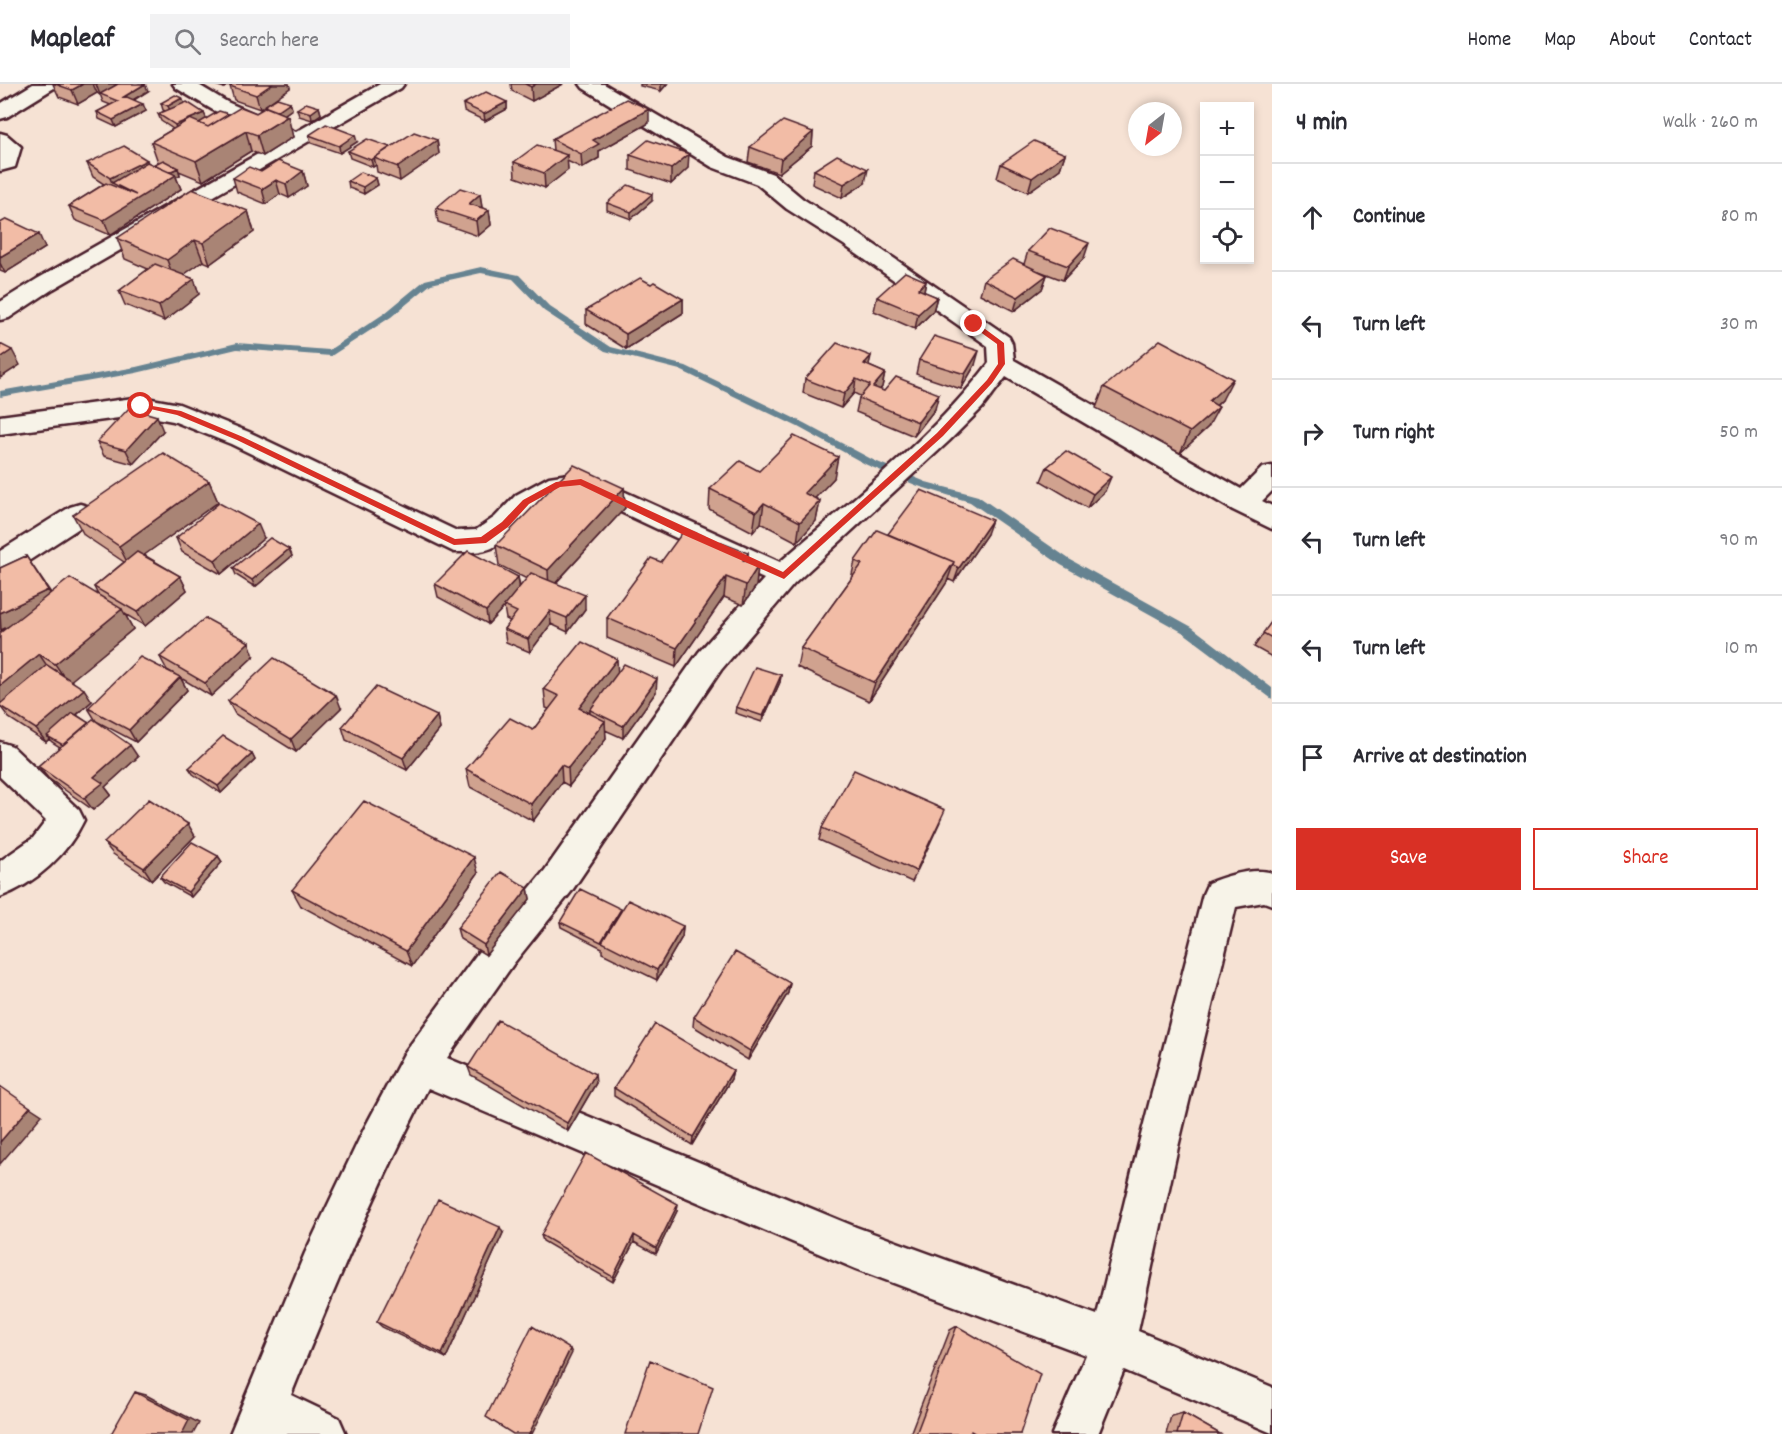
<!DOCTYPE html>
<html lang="en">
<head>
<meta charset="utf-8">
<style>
	body { margin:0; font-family:Dekko,sans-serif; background:#f2f2f3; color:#2b2b33 }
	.controls { position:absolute; right:18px; top:18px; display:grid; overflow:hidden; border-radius:0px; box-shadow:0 3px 9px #0003 }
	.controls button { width:54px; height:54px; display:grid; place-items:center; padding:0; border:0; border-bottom:2px solid #e1e1e2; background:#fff; color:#2b2b33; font:30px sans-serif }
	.compass { position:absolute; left:1128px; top:18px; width:54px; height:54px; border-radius:50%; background:#fff; box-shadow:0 3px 9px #0003; rotate:211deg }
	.stop { position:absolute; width:18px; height:18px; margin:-14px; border:4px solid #d93025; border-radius:50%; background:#fff }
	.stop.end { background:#d93025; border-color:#fff; box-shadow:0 2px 6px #0008 }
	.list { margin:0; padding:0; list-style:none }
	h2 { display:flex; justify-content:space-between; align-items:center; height:78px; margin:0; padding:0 24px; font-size:26px }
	h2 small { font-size:20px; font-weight:400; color:#7c7c81 }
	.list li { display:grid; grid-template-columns:39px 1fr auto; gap:18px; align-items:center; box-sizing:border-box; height:108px; padding:0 24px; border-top:2px solid #e1e1e2 }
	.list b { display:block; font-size:22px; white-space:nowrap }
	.list em { font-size:20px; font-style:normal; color:#7c7c81 }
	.actions { display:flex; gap:12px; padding:18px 24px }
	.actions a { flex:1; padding:14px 0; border:2px solid #d93025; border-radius:0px; text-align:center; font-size:21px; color:#d93025 }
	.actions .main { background:#d93025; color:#fff }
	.icon { flex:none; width:33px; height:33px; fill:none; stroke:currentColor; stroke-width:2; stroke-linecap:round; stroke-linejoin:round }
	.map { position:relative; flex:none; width:1272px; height:1350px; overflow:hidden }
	header { display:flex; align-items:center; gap:36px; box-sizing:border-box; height:84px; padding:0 30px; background:#fff; border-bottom:2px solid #e1e1e2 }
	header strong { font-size:28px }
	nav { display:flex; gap:33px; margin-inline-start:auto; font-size:21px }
	.search { width:420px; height:54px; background:#f2f2f3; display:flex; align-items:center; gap:15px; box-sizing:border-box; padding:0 21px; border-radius:0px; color:#7c7c81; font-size:22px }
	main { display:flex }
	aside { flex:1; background:#fff }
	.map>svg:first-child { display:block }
</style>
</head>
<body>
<header>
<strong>Mapleaf</strong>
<div class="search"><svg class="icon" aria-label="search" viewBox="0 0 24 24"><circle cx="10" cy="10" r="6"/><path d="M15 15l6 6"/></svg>Search here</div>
<nav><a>Home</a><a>Map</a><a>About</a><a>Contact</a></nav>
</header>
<main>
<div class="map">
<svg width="1272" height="1350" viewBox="0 0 1272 1350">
	<rect width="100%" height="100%" fill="#f6e2d4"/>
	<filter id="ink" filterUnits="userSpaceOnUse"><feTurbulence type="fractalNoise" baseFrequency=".0167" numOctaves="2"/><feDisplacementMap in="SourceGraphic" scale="12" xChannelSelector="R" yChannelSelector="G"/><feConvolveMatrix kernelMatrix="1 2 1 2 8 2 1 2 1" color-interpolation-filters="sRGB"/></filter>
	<g filter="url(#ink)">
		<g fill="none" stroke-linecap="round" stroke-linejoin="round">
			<path fill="#668391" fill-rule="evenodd" d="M481 183 519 191 550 223 611 263 686 282 804 339 875 377 926 398 978 412 1069 475 1192 543 1272 604V615L1184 549 1061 481 970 418 918 402 867 381 798 343 680 286 605 267 544 227 513 195 481 189 431 200 391 233 331 272 237 265 136 289 0 313V307L136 283 237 259 329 266 385 229 425 196Z"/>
			<g stroke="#4a1f2b" stroke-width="5">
				<path id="street" d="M33 0H57L54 4 7 33 0 35V20Z
					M173 0H197L227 18 296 48 380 0H404L401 4 53 205 9 234 0 236V218L37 195 281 57 213 26 176 4Z
					M580 0H604L728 73 773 90 803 115 860 151 1009 253 1012 259 1014 276 1241 405 1262 384 1272 382V407L1262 417 1272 422V445L1233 426 1006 293 982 324 949 357 794 500 721 586 571 808 514 879 447 974 856 1143 1097 1231 1138 1063 1203 810 1208 799C1226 792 1254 783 1272 789V821L1264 818 1236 823 1178 1063 1138 1247 1272 1303V1349L1124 1286 1098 1350H1052L1086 1271 856 1185 428 1004C376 1104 333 1207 291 1311L339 1334 346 1350H230L305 1169 364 1045 405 968 488 855 545 786 699 568 764 495 578 408C534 412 525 449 492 464 480 469 466 468 454 468L231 360 173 337 141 331 0 350V332L141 313 179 320 249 348 457 447 476 446 495 433 516 411 549 393 581 388 780 478C852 415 931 355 989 279L988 262 844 161 787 125 757 100 712 83 583 4Z
					M0 49 7 51 21 63 15 83 0 87Z
					M80 420 90 423 94 430 90 437 10 489 0 492V467L70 423Z
					M0 658 12 662 79 726 84 736C68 770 35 800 0 813V777L33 754 46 737 0 693Z"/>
			</g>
			<use href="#street" fill="#f7f3e8" fill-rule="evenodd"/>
		</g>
		<path fill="#d0a28f" stroke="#4a1f2b" stroke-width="1.5" d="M53 0H118L100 11 97 9 78 20 59 13Z
			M212 0H229L224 4Z
			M233 0H289L290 4 260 25 234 16 230 2Z
			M511 0H563L532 17 512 7Z
			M640 0H667L661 7 640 2Z
			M148 7 134 16 146 27 116 43 99 35 97 28 111 21 103 18 100 10Z
			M182 14 184 19 204 29 206 35 229 30 256 29 265 24 264 22 290 18 292 25 284 31 293 53 263 72 251 67 203 97 179 87 180 91 176 93 181 105 110 151 75 136 69 122 104 100 93 93 87 79H148L153 81 158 78 151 58 173 45 161 37 158 30 165 27 163 26 161 19Z
			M507 18V25L485 37 464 27 463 20Z
			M319 23 321 30 312 36 299 32 297 25Z
			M649 39 599 67V74L582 84 567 77 568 86 545 104 515 93 514 78 553 66 552 55Z
			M813 48 812 62 779 89 748 78 750 63Z
			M309 51 357 58 340 69 311 59Z
			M437 56 439 70 400 97 377 88 376 81 373 83 350 74 348 67 390 63Z
			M1065 70 1060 85 1028 108 997 94 1001 80Z
			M630 71 688 84 671 100 630 86Z
			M814 86 865 99 842 114 812 100Z
			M303 87 307 102 289 114 280 110 266 120 237 108 233 94 261 88Z
			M376 94 378 101 364 110 349 104 348 97Z
			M480 110 482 124 489 126 491 141 478 152 438 138 436 124Z
			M652 117 631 135 607 126V119Z
			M248 127 254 148 210 180 203 177 183 191 194 195 199 210 164 237 125 221 119 207 148 185 125 175 117 154Z
			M0 139 45 164 5 189 0 187Z
			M1028 167 1084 174 1063 196 1039 187 1047 191 1042 205 1014 227 980 210 984 196 1024 180Z
			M926 197 924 208 937 213 933 227 915 245 874 227 877 213Z
			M651 200 683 215V229L626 265 586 240V226Z
			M919 276 975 281 961 305 916 290Z
			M869 282 885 289 882 303 880 306 935 325 914 352 856 328 859 314 860 312 854 309 841 324 803 309 805 295Z
			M1104 303 1222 316 1217 321 1208 343 1180 369 1096 324Z
			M163 347 133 380 104 372 97 358Z
			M1047 383 1105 407 1087 424 1041 397Z
			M759 387 834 394 815 414 820 417 816 437 797 458 761 439 753 448 709 425 710 405Z
			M209 397 218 418 144 471 180 492 187 506 145 542 125 530 133 545 71 596 92 617 77 631 138 673 105 703 111 711 93 726 48 694 38 682 60 663 52 658 49 655 46 658 9 634 0 622V549L8 543 1 546 0 545V484L26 472 51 509 98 511 94 503 124 478 84 451 73 431Z
			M624 404 625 424 556 499 585 525 568 548 551 540 530 568 506 558 504 545 510 537 506 535 504 523 488 540 438 513 435 500 518 493 520 503 527 495 499 481 496 461Z
			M888 450H987L954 498 948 495 947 498 869 617 797 583 801 564 851 495 855 477Z
			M176 454H264L221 490 182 468Z
			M289 465 292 472 255 503 236 491 233 484Z
			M748 469 747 478 758 482 756 502 743 521 724 513 676 583 607 554V534L661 478Z
			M1272 537V573L1254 563Z
			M254 572 211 612 181 594 187 606 136 658 96 637 88 624 174 590 167 586 160 573Z
			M618 589 656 608 623 654 605 646 606 655 569 702 562 698 533 737 470 703 466 685 533 646 549 625 546 624 544 605Z
			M781 591 780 598 762 638 735 629 736 623Z
			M228 617 341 624 296 668 235 630Z
			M437 632 440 645 407 686 346 656 342 643Z
			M252 670 255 676 221 709 193 690 189 684Z
			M940 738 912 798 819 756 822 744Z
			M195 752 152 796 113 770 104 759Z
			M218 772 222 778 191 813 164 798 160 793Z
			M478 789 412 882 301 822 292 806Z
			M528 804 530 815 486 871 460 855 457 844Z
			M560 838 683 842 682 853 657 896 602 869V863V864L561 843Z
			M790 899 788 909 748 976 693 942 694 933Z
			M468 983 596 999 568 1047 471 991Z
			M733 986 731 995 692 1061 614 1012V1004Z
			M677 1127 656 1170 634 1158 613 1198 543 1157 541 1151Z
			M503 1149 446 1274 382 1243 377 1238Z
			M957 1242 1020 1350H910L950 1246Z
			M1183 1329 1220 1350H1166L1171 1332Z"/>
		<path fill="#a98474" stroke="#4a1f2b" stroke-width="1.5" d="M83 0H93L97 9 78 20 72 6Z
			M96 0H118L100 11Z
			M145 0 148 7 124 21 122 14Z
			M223 0H229L224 4Z
			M272 0H289L290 4 260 25 256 11Z
			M536 0H563L532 17 531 3Z
			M661 0H667L661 7Z
			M182 14 185 21 171 29 168 22Z
			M290 18 292 25 279 34 277 27Z
			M507 18V25L485 37 484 30Z
			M143 20 146 27 116 43 113 36Z
			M319 23 321 30 312 36 311 29Z
			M649 25V39L599 67V74L582 84 581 70 593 56Z
			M204 29 207 36 177 48 175 41Z
			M288 32 293 53 263 72 257 51Z
			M246 47 251 67 203 97 196 77Z
			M813 48 812 62 779 89 781 75Z
			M355 51 357 58 340 69 339 62Z
			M437 56 439 70 400 97 398 83Z
			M689 70 688 84 671 100V85Z
			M1065 70 1060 85 1028 108 1032 94Z
			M567 71 568 86 545 104 544 89Z
			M374 74 376 81 373 83 371 76Z
			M147 76 152 90 112 99 110 94Z
			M178 84 180 91 176 93 181 105 110 151 104 136 166 90Z
			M868 85 865 99 842 114 844 100Z
			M303 87 307 102 289 114 286 100Z
			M376 94 378 101 364 110 363 103Z
			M276 96 280 110 266 120 262 105Z
			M480 110 482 124 469 120Z
			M652 110V117L631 135V128Z
			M489 126 491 141 478 152 476 137Z
			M248 127 254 148 210 180 203 159Z
			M39 150 45 164 5 189 0 179V173Z
			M195 156 203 177 175 197 167 176Z
			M1089 159 1084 174 1063 196 1068 182Z
			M1047 191 1042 205 1014 227 1018 213Z
			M194 195 199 210 164 237 159 222Z
			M926 197 923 211 918 205Z
			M937 213 933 227 915 245 918 230Z
			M683 215V229L626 265V250Z
			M12 266 20 281 0 294V274Z
			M979 267 975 281 961 305 965 290Z
			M871 272 868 286 864 280Z
			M885 289 882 303 870 318 873 303Z
			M856 295 854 309 841 324 844 310Z
			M1233 295 1222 316 1198 338 1209 317Z
			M939 310 935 325 914 352 918 338Z
			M1219 323 1208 343 1180 369 1190 348Z
			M157 332 163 347 133 380 126 366Z
			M838 373 834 394 801 429 804 409Z
			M1111 393 1105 407 1087 424 1093 410Z
			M209 397 218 418 129 482 119 462Z
			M624 404 625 424 549 506 548 486Z
			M820 417 816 437 797 458 800 438Z
			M764 419 761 439 753 448 756 428Z
			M992 436 987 450 954 498 959 484Z
			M258 440 264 454 221 490 215 476Z
			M289 465 292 472 255 503 252 496Z
			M748 469 746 489 743 476Z
			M954 478 947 498 869 617 875 599Z
			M758 482 756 502 743 521 746 501Z
			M180 492 187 506 145 542 137 528Z
			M518 493 520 507 504 522V523L488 540 486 527Z
			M726 493 724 513 676 583 677 564Z
			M48 506 57 520 1 546 0 529Z
			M585 511V525L568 548 567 534Z
			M122 525 133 545 68 599 55 580Z
			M550 527 551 540 530 568 528 555Z
			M249 558 254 572 211 612 205 599Z
			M39 570 52 589 7 627 0 618V602Z
			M617 575 618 594 590 626V629L579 624Z
			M781 591 780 598 762 638 763 632Z
			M180 593 187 606 136 658 129 646Z
			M657 595 656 608 623 654V642Z
			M84 605 92 617 50 654 47 652 49 655 46 658 36 645Z
			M336 611 341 624 296 668 291 655Z
			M437 632 440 645 407 686 403 674Z
			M605 637 606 655 569 702 568 684Z
			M130 661 138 673 105 703 111 711 93 726 84 714 94 693Z
			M252 670 255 676 221 709 218 702Z
			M561 681 562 698 533 737 531 720Z
			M188 740 195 752 152 796 144 784Z
			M218 772 222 778 191 813 188 808Z
			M474 773 478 789 412 882 406 867Z
			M528 804 530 815 486 871 484 861Z
			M683 842 682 853 657 896V886Z
			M790 899 788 909 748 976 750 967Z
			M733 986 731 995 692 1061 693 1053Z
			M595 990 596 999 568 1047 567 1039Z
			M30 1023 42 1031 0 1080V1058Z
			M678 1120 677 1127 656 1170V1164Z
			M500 1143 503 1149 446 1274 442 1270Z
			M634 1151V1158L613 1198V1193Z
			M570 1265 572 1269 532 1350H529Z
			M135 1308 146 1311 199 1339 193 1350H182Z"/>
		<path fill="#f2bca6" stroke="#4a1f2b" stroke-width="1.5" d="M55 0H83L72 6Z
			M118 0H145L122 14 127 13 143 20 113 36 97 28 118 17 100 10Z
			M233 0H272L256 11 230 2Z
			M525 0H536L531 3Z
			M486 8 507 18 484 30 463 20Z
			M175 11 182 14 168 22 161 19Z
			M277 14 290 18 277 27 264 22Z
			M626 15 649 25 593 56 599 60 581 70 552 55Z
			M187 18 204 29 175 41 158 30Z
			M306 19 319 23 311 29 297 25Z
			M241 23 256 29 266 23 288 32 257 51 246 47 196 77 151 58 190 35 208 43Z
			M219 27 229 30 208 43 199 39Z
			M783 37 813 48 781 75 750 63Z
			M326 40 355 51 339 62 309 51Z
			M414 48 437 56 398 83 374 74Z
			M367 55 390 63 371 76 348 67Z
			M648 56 689 70 671 85 630 71Z
			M1034 57 1065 70 1032 94 1001 80Z
			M537 61 567 71 544 89 514 78Z
			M124 62 147 76 110 94 87 79Z
			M837 71 868 85 844 100 814 86Z
			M163 76 178 84 169 88 153 81Z
			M278 77 303 87 286 100 276 96 262 105 233 94 249 83 261 88Z
			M147 78 176 91 104 136 69 122 106 99 136 111 112 99Z
			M361 88 376 94 363 103 348 97Z
			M628 101 652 110 631 128 607 119Z
			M460 104 480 110 469 120 489 126 476 137 436 124Z
			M192 105 248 127 203 159 195 156 167 176 117 154Z
			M7 135 39 150 0 173V139Z
			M1050 144 1089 159 1068 182 1028 167Z
			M1013 175 1047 191 1018 213 984 196Z
			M155 180 194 195 159 222 119 207Z
			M905 188 926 197 918 205 937 213 918 230 877 213Z
			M640 194 651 200 654 198 683 215 626 250 586 226Z
			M934 252 979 267 965 290 919 276Z
			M1160 256 1233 295 1209 317 1219 323 1190 348 1104 303Z
			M837 259 871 272 864 280 885 289 873 303 884 307 896 293 939 310 918 338 859 314 870 301 856 295 844 310 805 295Z
			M0 260 12 266 0 274Z
			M129 324 157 332 126 366 97 358Z
			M794 352 838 373 804 409 820 417 800 438 764 419 756 428 710 405 740 377 759 387Z
			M1066 367 1111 393 1093 410 1047 383Z
			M163 369 209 397 119 462 73 431Z
			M574 381 624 404 548 486 496 461Z
			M921 406 992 436 959 484 953 481 954 478 888 450Z
			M219 419 258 440 215 476 176 454Z
			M685 445 748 469 743 476 758 482 746 501 726 493 677 564 607 534 651 474 661 478Z
			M877 446 954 478 875 599 801 564 862 480 855 477Z
			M270 454 289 465 252 496 233 484Z
			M468 467 518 493 486 527 435 500Z
			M137 468 180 492 137 528 94 503Z
			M26 472 48 506 0 529V484Z
			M531 489 585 511 567 534 550 527 528 555 504 545 517 528 504 522Z
			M70 494 122 525 55 580 39 570 0 602V549Z
			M205 534 249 558 205 599 160 573Z
			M1272 537V554L1263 549Z
			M582 558 617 575 579 624 605 637 568 684 561 681 531 720 466 685 510 634 533 646 559 612 544 605Z
			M140 573 180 593 129 646 88 624Z
			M274 574 336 611 291 655 228 617Z
			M624 580 657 595 623 642 590 626Z
			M47 581 84 605 36 645 0 622V620Z
			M755 583 781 591 763 632 736 623Z
			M376 603 437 632 403 674 342 643Z
			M73 629 89 639 63 661 47 652Z
			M93 635 130 661 94 693 103 699 84 714 38 682Z
			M223 652 252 670 218 702 189 684Z
			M854 686 945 726 916 787 822 744Z
			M149 715 188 740 144 784 104 759Z
			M364 717 474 773 406 867 292 806Z
			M192 758 218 772 188 808 160 793Z
			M501 788 528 804 484 861 457 844Z
			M580 805 621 825 601 858 560 838Z
			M628 816 683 842 657 886 602 858Z
			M735 868 790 899 750 967 694 933Z
			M498 936 595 990 567 1039 468 983Z
			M655 940 733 986 693 1053 614 1004Z
			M0 1002 30 1023 0 1058Z
			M586 1069 678 1120 656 1164 634 1151 613 1193 541 1151Z
			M438 1115 500 1143 442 1270 377 1238Z
			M532 1242 570 1265 529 1350H513L486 1333Z
			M957 1242 1040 1290 1020 1350H976L971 1347 969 1350H916Z
			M650 1276 713 1303 698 1350H625Z
			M135 1308 189 1336 182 1350H111Z
			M1183 1329 1220 1350H1177Z"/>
	</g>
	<path fill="#d93025" d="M972 239H977L1004 259 1005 280 992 299 943 352 784 495 684 451 580 401 560 403 529 420 508 443 486 459 454 461 237 356 177 331 137 322 141 320 181 327 243 353 455 455 481 453 502 438 523 416 556 398 581 395 783 488 937 349 987 296 998 280 997 260 972 242Z"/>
</svg>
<div class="controls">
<button>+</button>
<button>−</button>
<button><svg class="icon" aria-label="locate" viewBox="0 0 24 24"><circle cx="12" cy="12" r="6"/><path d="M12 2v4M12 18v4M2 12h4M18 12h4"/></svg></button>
</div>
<svg class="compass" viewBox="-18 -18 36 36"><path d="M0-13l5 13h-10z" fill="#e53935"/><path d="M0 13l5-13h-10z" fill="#7c7c81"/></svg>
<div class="stop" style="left:141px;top:322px"></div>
<div class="stop end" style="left:974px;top:240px"></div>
</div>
<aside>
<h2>4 min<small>Walk · 260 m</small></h2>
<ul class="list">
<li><svg class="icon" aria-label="ahead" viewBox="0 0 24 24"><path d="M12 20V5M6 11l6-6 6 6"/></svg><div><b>Continue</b></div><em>80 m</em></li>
<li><svg class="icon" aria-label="left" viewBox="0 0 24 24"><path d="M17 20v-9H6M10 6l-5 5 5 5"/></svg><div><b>Turn left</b></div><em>30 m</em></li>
<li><svg class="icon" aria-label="right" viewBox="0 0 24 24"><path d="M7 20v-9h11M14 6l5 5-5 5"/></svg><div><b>Turn right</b></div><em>50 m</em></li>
<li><svg class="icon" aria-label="left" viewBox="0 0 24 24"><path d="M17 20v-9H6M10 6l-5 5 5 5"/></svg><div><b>Turn left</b></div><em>90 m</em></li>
<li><svg class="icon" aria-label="left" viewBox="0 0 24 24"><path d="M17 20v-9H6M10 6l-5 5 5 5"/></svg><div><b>Turn left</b></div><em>10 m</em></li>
<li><svg class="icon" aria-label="arrive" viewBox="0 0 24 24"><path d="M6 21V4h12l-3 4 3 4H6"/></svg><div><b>Arrive at destination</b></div></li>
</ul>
<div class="actions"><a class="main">Save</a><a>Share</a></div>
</aside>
</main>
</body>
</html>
